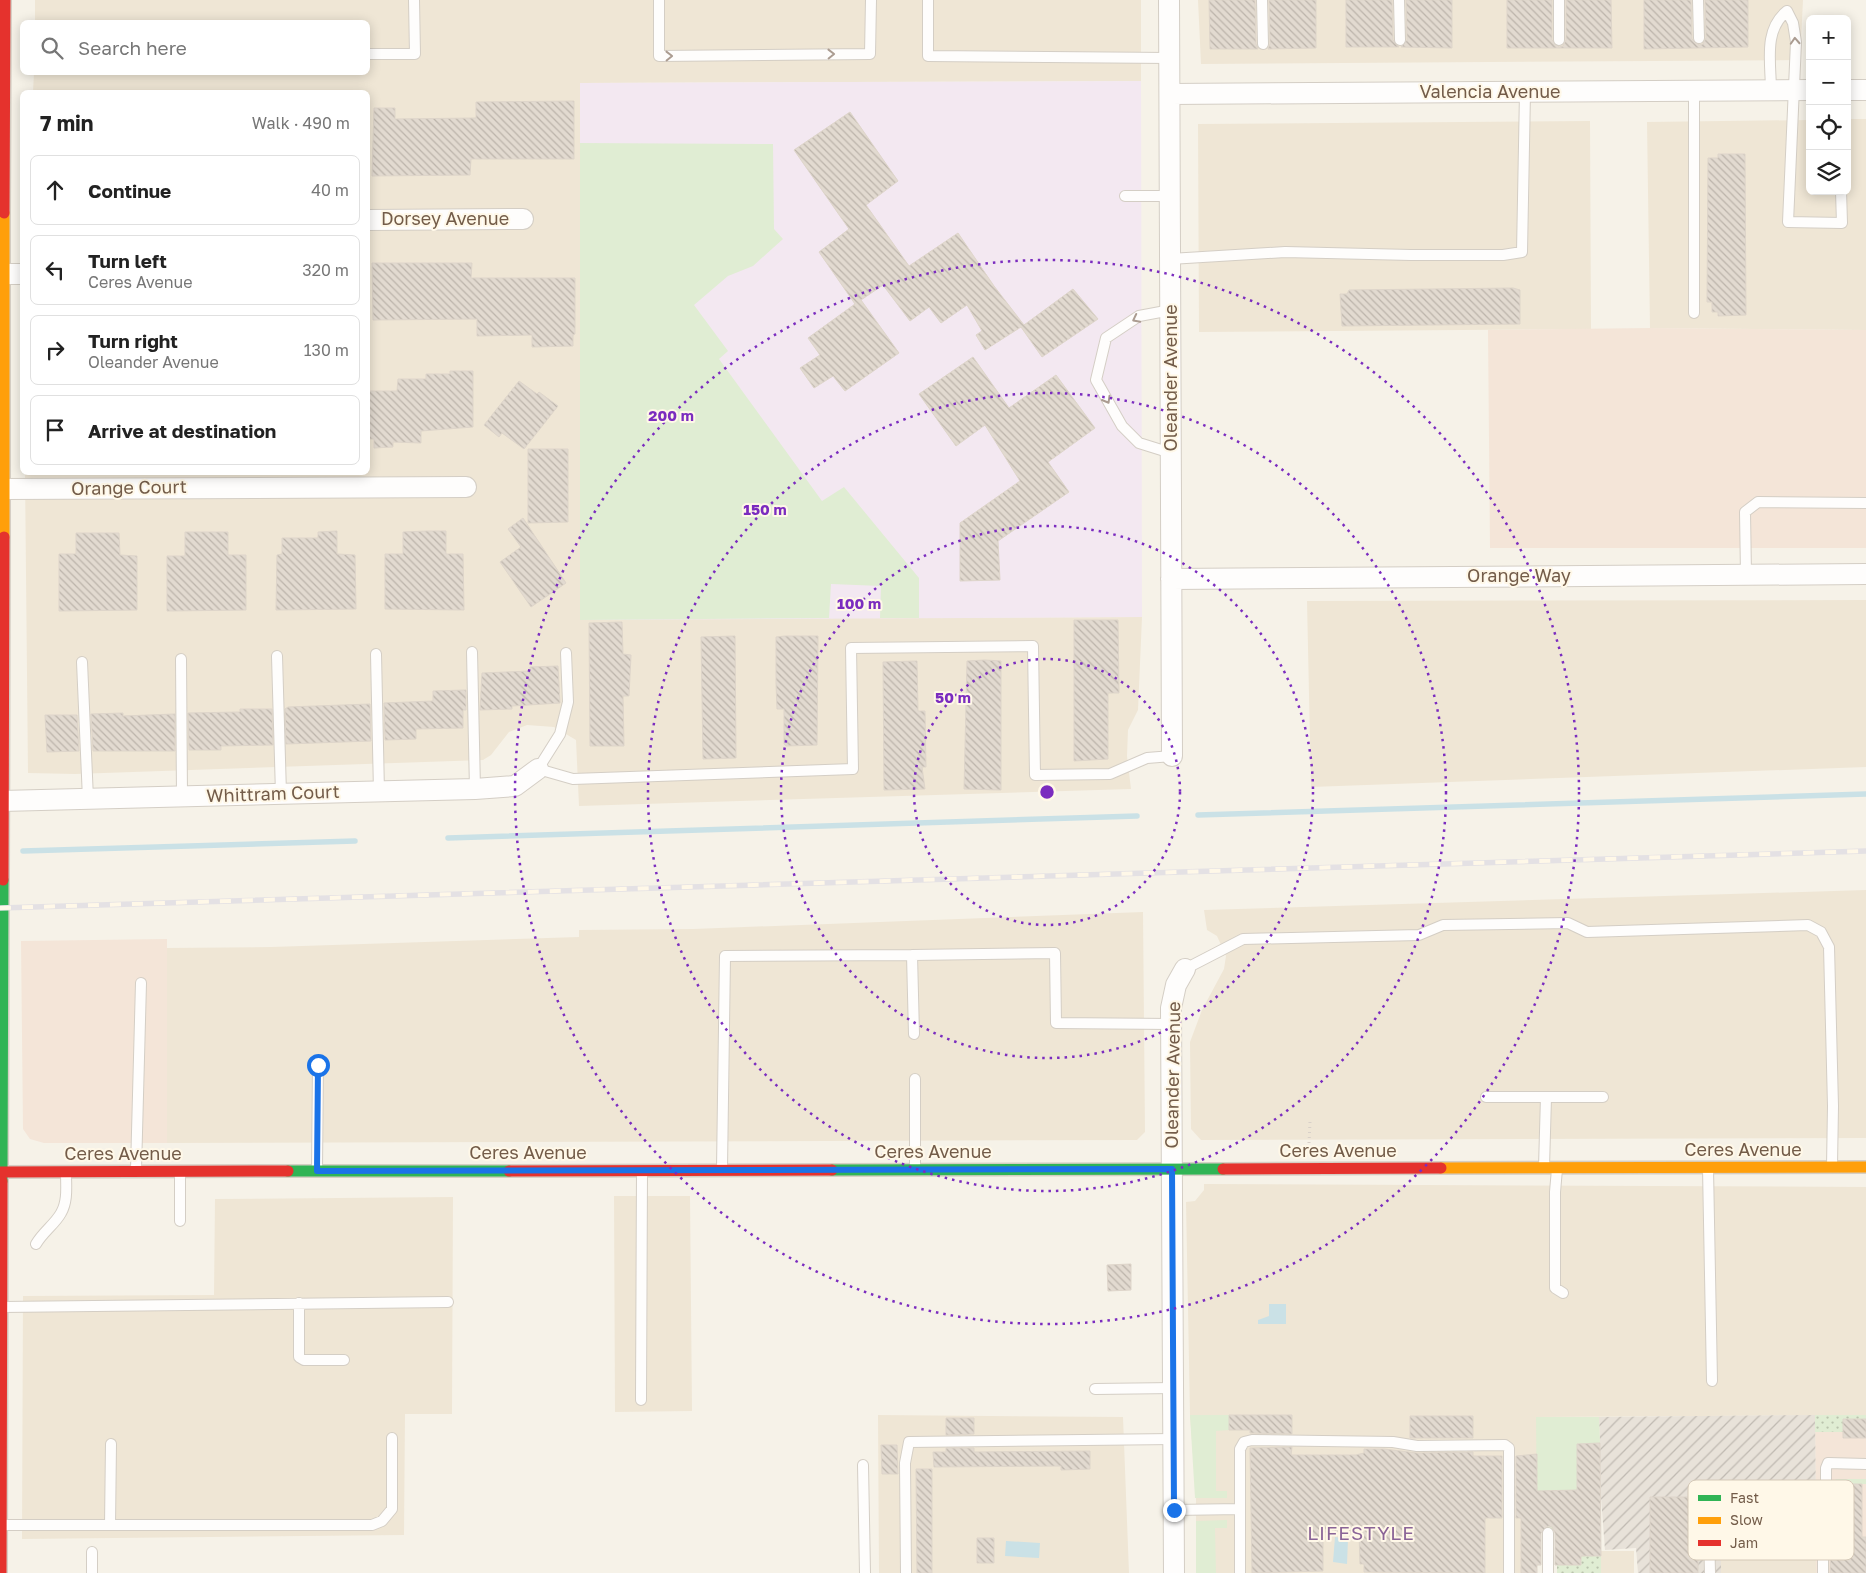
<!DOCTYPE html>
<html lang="en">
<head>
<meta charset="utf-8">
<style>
	body { margin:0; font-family:"Golos Text",sans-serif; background:#f2f2f2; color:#222 }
	.controls { position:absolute; right:15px; top:15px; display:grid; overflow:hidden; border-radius:8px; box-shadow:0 2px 12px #0003 }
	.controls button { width:45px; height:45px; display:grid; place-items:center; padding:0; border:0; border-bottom:1px solid #e0e0e0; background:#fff; color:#222; font:25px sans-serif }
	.stop { position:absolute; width:15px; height:15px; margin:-11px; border:4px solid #1a73e8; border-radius:50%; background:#fff }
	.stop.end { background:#1a73e8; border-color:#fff; box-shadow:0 1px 5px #0008 }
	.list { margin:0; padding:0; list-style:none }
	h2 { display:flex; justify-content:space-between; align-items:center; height:65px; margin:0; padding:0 20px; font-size:21px }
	h2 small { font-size:16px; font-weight:400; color:#767676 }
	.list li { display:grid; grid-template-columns:32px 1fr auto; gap:15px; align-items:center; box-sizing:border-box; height:70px; margin:0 10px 10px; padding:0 10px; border:1px solid #e0e0e0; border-radius:8px }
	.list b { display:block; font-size:19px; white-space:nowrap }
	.list p { margin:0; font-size:16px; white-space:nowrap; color:#767676 }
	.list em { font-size:16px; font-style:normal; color:#767676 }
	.icon { flex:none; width:28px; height:28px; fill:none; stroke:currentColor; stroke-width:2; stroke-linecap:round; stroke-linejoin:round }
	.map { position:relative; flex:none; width:1866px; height:1573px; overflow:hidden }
	.search { position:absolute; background:#fff; box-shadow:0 2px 12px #0003; left:20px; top:20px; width:350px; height:55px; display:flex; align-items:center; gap:12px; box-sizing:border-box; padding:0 18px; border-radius:8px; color:#767676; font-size:19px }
	.panel { position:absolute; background:#fff; box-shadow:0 2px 12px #0003; left:20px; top:90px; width:350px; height:385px; border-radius:8px }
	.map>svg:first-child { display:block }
</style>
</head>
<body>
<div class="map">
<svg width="1866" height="1573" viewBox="0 0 1866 1573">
	<defs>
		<pattern id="industrial-furrows" width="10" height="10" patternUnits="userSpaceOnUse" patternTransform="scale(1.25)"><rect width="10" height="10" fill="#e8e2d9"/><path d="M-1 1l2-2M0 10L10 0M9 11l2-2" fill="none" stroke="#c0bab2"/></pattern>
		<pattern id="grass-dots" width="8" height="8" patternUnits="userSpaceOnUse" patternTransform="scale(1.25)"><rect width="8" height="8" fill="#e0edd3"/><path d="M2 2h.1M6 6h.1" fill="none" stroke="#bac3ad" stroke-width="1.8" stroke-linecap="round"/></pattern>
		<pattern id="building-back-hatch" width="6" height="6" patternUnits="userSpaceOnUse" patternTransform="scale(1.25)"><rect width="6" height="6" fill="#e2dad0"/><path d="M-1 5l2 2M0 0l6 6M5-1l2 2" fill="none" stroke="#bcb4ab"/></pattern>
	</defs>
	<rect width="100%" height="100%" fill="#f6f2e8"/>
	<path fill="#efe6d5" d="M35 0H1141V81L580 83V619L1142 617 1138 710 1128 730 1127 756 1131 789 579 806 576 740 554 727 527 725 509 732 491 755 483 760 75 774 28 773 25 473 368 472V92H33L34 73 368 72V22H35Z
		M1198 0H1803L1800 60 1201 64Z
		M1847 119H1866V330L1650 328 1647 122 1810 120V191H1847Z
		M1590 121 1591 329 1199 332 1198 124Z
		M1866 600V767L1311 787 1307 601Z
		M1866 890V1138L1201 1140 1191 1129 1190 1042 1202 1010 1224 969 1226 956 1217 936 1207 930 1204 910Z
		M1143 912 1145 1132 1137 1140 167 1143 166 948 271 947 579 937V930L693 929Z
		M1204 1184 1866 1187V1415L1537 1417V1573H1196V1495L1190 1415 1186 1202 1195 1201 1204 1190Z
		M614 1196H690L692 1411 615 1412Z
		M453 1197 452 1414H405L404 1535 22 1539 23 1296 214 1295 215 1199Z
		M878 1415 1123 1417 1129 1573H879Z
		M1816 1512V1573H1721V1513Z
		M1601 1551H1634V1573H1601Z"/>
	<path fill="#f4e5d8" d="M1650 328 1866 330V548H1490L1488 330Z
		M167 939V1143H44L30 1139 23 1129 21 941Z
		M1815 1415H1866V1573H1816Z"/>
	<path fill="url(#industrial-furrows)" d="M1815 1415 1816 1512 1721 1513V1573H1638L1636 1548 1605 1550 1601 1497 1599 1417Z"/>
	<path fill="#f3e8f1" d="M1141 81 1142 617 580 620V83Z"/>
	<path fill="url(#grass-dots)" d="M1815 1415H1866V1419H1843V1432H1815Z
		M1581 1556H1601V1573H1557V1565Z"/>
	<path fill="#e0edd3" d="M580 143 773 144 774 229 783 239 753 266 728 276 694 305 728 351 719 359 822 501 844 487 919 578V618H880L881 586 831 584 829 618 580 620Z
		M1190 1415H1229V1430L1216 1431V1491H1227V1498H1195Z
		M1536 1417H1599L1600 1443 1577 1444V1490L1563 1491 1587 1529 1537 1530Z
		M1836 1479H1866V1484H1837V1531H1833V1484Z
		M1227 1520V1528H1215L1216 1573H1196V1521Z"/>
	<path fill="#cae1e6" d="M1269 1304H1286V1324H1258V1320L1269 1316Z
		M1335 1537 1348 1539 1347 1564 1333 1562Z
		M1006 1541 1040 1543 1039 1558 1005 1556Z"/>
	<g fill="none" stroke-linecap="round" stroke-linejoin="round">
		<path stroke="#cae1e6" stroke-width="5.5" d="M1198 815 1866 794
			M448 838 1137 816
			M23 851 355 841"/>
	</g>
	<path fill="url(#building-back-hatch)" stroke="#ded5ca" d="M1209 0H1255L1256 44 1258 49H1210Z
		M1269 0H1316V48L1268 49 1270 44Z
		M1346 0H1392L1393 40 1399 47H1346Z
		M1406 0H1452V48L1401 47 1407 40Z
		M1507 0H1552V40L1559 47 1563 46 1566 40V0H1611L1612 48H1507Z
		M1644 0H1691L1692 39 1699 45 1703 44 1706 38 1705 0H1748V47L1644 49Z
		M574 101V159H471L470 175 372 176 374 108H395V119L476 118V102Z
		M850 112 898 181 866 205 909 266 958 233 994 286 1024 325 1073 289 1098 319 1042 357 1021 327 985 350 976 335 982 331 967 305 941 323 929 307 910 321 883 285 861 300 899 353 845 391 833 376 814 388 800 368 820 355 808 338 855 304 819 252 849 229 794 150Z
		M1718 154H1745L1746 315 1718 316V312H1712V302H1707L1708 158H1718Z
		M372 263H472L471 278H575V334L573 335V346L532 347V335L477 336V319L373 320Z
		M1513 288 1520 290V324L1342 326 1340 294H1347L1349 290Z
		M973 357 1009 408 1056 375 1095 428 1048 462 1069 492 998 541 1000 580 960 581V523L1020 481 985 425 956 446 919 394Z
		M450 371H473V427L421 431V443L393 442V447L374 448V439H368V391H397L398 379H426V374H450Z
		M519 381 537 394 539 392 558 406 524 449 502 433 499 437 484 425Z
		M528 449H568V522L528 523Z
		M523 518 566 583 531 607 500 562 521 547 508 529Z
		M337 531V554L355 555 356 609 276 610 277 555 282 554V538H318V532Z
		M427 531H446V554H463L464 610 385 609V554H403V532Z
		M185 532H228V555H246V610L167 611V556H185Z
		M76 533H119L120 555 137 556V610L59 611V554H76Z
		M1074 620H1118L1119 693H1108V759L1074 761Z
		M622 622 623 654 631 655 629 696H623L624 746H590L589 623Z
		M735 636 736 758 703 759 701 637Z
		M785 636H818L817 745 786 746 784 744V709H777L776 683V637Z
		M985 660 1001 661V790L964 789 967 661Z
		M917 661 918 711H925L926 767H922L925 789 884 790 883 662Z
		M558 666 560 703 512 706V709L480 710 482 673 530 671V667Z
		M466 690V710H463V728L416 729V739L385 740 384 703 433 701V691Z
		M370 704 371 741 286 744 285 709 288 707Z
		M240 709H272L273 745 221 746V750H189L188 713 240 712Z
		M123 713V716L175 714V751H93L91 714Z
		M45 715H77L79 751 47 752Z
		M1131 1264V1290L1108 1291 1107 1265Z
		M1229 1415H1292V1434L1250 1433V1430H1229Z
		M1410 1416H1473V1438H1410Z
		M946 1418H974V1434L946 1435Z
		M1843 1419H1866V1438H1843Z
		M1600 1443 1601 1556H1581V1565H1555V1533L1552 1527 1548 1526 1541 1533V1565H1537V1573H1521V1518H1516V1456L1537 1454V1491L1577 1490V1444Z
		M881 1445H897L898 1474H882Z
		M1292 1447 1291 1455H1356L1364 1453V1449H1384L1417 1453 1473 1452V1456H1502V1518H1485V1573L1364 1572V1564H1360L1359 1532H1323V1571L1252 1573 1250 1448Z
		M946 1448H974V1452L1090 1451V1469L1061 1470V1466L934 1467 933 1452H946Z
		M916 1469H932V1573H917Z
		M1837 1484H1862V1537H1866V1573H1830L1831 1537H1837Z
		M1650 1497H1698V1573H1650Z
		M977 1538H994V1563H977Z"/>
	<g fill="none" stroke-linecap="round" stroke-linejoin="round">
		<g stroke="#d4cec5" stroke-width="12">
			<path id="lane" d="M659 0V56L870 54 871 0
				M928 0V56L1170 58
				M1262 0 1263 44
				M1399 0 1400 40
				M1559 0V40
				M1698 0 1699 38
				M368 54H415L414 0
				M1694 91V313
				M1771 91C1771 63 1763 30 1787 11L1793 23 1796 42 1788 222 1842 223 1841 191
				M1125 196H1170
				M1170 259 1285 252 1411 255H1503L1522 252 1525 92
				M1171 310 1139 316 1106 338 1096 380 1122 426 1139 443 1171 453
				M1746 575 1745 512 1758 502 1866 503
				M472 652 475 789
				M566 653 568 702 560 734 538 769 573 779 853 769 851 648 1033 646 1035 775 1110 774 1147 758 1172 756
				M376 654 379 792
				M277 656 281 794
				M181 659 182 797
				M82 662 88 799
				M1185 969 1243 939 1419 935 1443 925 1568 923 1587 932 1808 925 1821 932 1829 947 1833 1106 1832 1166
				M914 1034 912 955 1055 953 1056 1023 1171 1024
				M915 1079V1169
				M1486 1097H1603
				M1544 1167 1546 1097
				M1708 1168 1712 1381
				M317 1169 318 1065
				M722 1169 725 956 912 955
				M1557 1169 1555 1192V1288L1563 1293
				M136 1170 141 983
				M180 1221V1172
				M36 1244C43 1232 55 1224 61 1213 68 1201 66 1186 66 1173
				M299 1303V1357L304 1360H344
				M2 1307 448 1302
				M1095 1389 1174 1388
				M641 1400 642 1171
				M863 1465 865 1573
				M1174 1510 1240 1509
				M3 1525H372L382 1521 392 1509V1438
				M110 1525 111 1444
				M1709 1530 1710 1573
				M1548 1533V1573
				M92 1573V1552
				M906 1573 905 1463 909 1442 1174 1439
				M1240 1573V1449L1244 1442 1252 1440 1393 1442 1417 1446 1505 1445 1509 1448V1573
				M1823 1573V1540L1826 1523V1468L1828 1463 1866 1464"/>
		</g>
		<g stroke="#d4cec5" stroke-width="22">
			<path id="street" d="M1169 0 1172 756
				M1847 90H1866
				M1170 94 1810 90
				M368 220 523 219
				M4 274H22
				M3 489 466 487
				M1171 579 1866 574
				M2 801 475 789 515 786 538 769
				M1174 1573 1171 1008 1176 985 1185 969"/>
		</g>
		<g stroke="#d5cec4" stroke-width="14">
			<path id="fast" d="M832 1170 1223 1169
				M288 1171H509
				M2 1181 3 880"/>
		</g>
		<g stroke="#d5cec4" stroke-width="14">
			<path id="slow" d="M4 537V213
				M1441 1168 1866 1167"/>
		</g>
		<g stroke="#d5cec4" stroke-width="14">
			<path id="jam" d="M4 213 5 0
				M3 880 4 537
				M1223 1169 1441 1168
				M509 1171 832 1170
				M0 1172 288 1171
				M1 1573 2 1181"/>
		</g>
		<path stroke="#d8d0c9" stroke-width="3" stroke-dasharray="1 4" stroke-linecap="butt" d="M1309 1143 1310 1122"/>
		<use href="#lane" stroke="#fefdfc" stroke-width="10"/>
		<use href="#street" stroke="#fefdfc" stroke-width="20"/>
		<use href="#fast" stroke="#30b455" stroke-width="11"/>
		<use href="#slow" stroke="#ff9f0a" stroke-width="11"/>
		<use href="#jam" stroke="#e5322d" stroke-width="11"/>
		<g stroke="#e4e1e4" stroke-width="5.5">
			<path id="rail" d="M0 908 1866 851"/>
		</g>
		<use href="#rail" stroke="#fff8e8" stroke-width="4" stroke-dasharray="11" stroke-linecap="butt"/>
	</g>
	<defs><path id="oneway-chevron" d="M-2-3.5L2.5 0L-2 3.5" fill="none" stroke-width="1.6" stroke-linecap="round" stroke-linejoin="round" transform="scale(1.25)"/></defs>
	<g stroke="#ab9c91">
		<use href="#oneway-chevron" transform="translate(1795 41) rotate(-93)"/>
		<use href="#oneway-chevron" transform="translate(831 54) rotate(-1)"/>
		<use href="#oneway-chevron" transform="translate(669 56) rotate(-1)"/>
		<use href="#oneway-chevron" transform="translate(1136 319) rotate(153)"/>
		<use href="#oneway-chevron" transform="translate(1107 400) rotate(60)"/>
	</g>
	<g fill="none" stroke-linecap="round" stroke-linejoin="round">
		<path stroke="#1a73e8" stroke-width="6" d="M318 1065 317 1171 1172 1169 1174 1510"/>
	</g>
	<g fill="none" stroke="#7b2cbf" stroke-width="2.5" stroke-dasharray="2.5 5">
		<circle cx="1047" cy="792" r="133"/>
		<circle cx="1047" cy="792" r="266"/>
		<circle cx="1047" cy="792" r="399"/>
		<circle cx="1047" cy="792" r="532"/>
	</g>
	<g text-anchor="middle" stroke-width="4" stroke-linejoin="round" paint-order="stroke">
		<g font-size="18" fill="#735c49" stroke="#fff8e8">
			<text x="1490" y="98">Valencia Avenue</text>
			<text x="445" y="225">Dorsey Avenue</text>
			<text transform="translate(1171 378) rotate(-90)" y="6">Oleander Avenue</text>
			<text transform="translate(129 488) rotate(-1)" y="6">Orange Court</text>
			<text x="1519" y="582">Orange Way</text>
			<text transform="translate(273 794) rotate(-2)" y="6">Whittram Court</text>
			<text transform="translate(1173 1075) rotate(-89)" y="6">Oleander Avenue</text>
			<text x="1743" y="1156">Ceres Avenue</text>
			<text x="1338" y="1157">Ceres Avenue</text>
			<text x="933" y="1158">Ceres Avenue</text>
			<text x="528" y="1159">Ceres Avenue</text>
			<text x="123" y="1160">Ceres Avenue</text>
		</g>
		<g font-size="19" letter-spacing="1" fill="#8a6497" stroke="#fff8e8">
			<text x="1361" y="1540">LIFESTYLE</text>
		</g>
	</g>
	<rect x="1688" y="1480" width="166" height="80" rx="8" fill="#fff8e8" stroke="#d5c9b8" stroke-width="1"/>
	<rect x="1698" y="1495" width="23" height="6" fill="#30b455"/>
	<rect x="1698" y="1517" width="23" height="7" fill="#ff9f0a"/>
	<rect x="1698" y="1540" width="23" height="6" fill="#e5322d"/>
	<g font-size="14" fill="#735c49">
		<text x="1730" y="1503">Fast</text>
		<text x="1730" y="1525">Slow</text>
		<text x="1730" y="1548">Jam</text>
	</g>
	<circle cx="1047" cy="792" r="8" fill="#7b2cbf" stroke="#fff8e8" stroke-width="2.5"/>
	<g font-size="15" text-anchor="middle" font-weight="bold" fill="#7b2cbf" stroke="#fff8e8" stroke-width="4" stroke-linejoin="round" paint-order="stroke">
		<text x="671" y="421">200 m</text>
		<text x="765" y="515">150 m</text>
		<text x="859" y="609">100 m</text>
		<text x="953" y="703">50 m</text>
	</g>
</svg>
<div class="controls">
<button>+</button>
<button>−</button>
<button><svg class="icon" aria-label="locate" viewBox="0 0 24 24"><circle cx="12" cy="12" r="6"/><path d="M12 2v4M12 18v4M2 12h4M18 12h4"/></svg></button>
<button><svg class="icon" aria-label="layers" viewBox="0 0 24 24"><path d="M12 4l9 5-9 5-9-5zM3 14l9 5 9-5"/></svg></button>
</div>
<div class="stop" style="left:318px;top:1065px"></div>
<div class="stop end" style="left:1174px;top:1510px"></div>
<div class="search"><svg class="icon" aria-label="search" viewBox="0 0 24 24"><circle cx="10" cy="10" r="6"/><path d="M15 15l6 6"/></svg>Search here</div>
<section class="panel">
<h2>7 min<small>Walk · 490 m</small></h2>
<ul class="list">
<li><svg class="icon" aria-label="ahead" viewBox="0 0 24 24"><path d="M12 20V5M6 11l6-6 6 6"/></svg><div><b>Continue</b></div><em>40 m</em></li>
<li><svg class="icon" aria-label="left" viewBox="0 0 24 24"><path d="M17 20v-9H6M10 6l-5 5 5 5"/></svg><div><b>Turn left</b><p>Ceres Avenue</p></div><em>320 m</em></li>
<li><svg class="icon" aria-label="right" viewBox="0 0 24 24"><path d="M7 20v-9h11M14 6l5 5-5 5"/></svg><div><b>Turn right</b><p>Oleander Avenue</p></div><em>130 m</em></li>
<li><svg class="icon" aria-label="arrive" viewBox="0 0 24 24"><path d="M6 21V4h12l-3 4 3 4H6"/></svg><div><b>Arrive at destination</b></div></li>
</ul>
</section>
</div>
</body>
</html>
